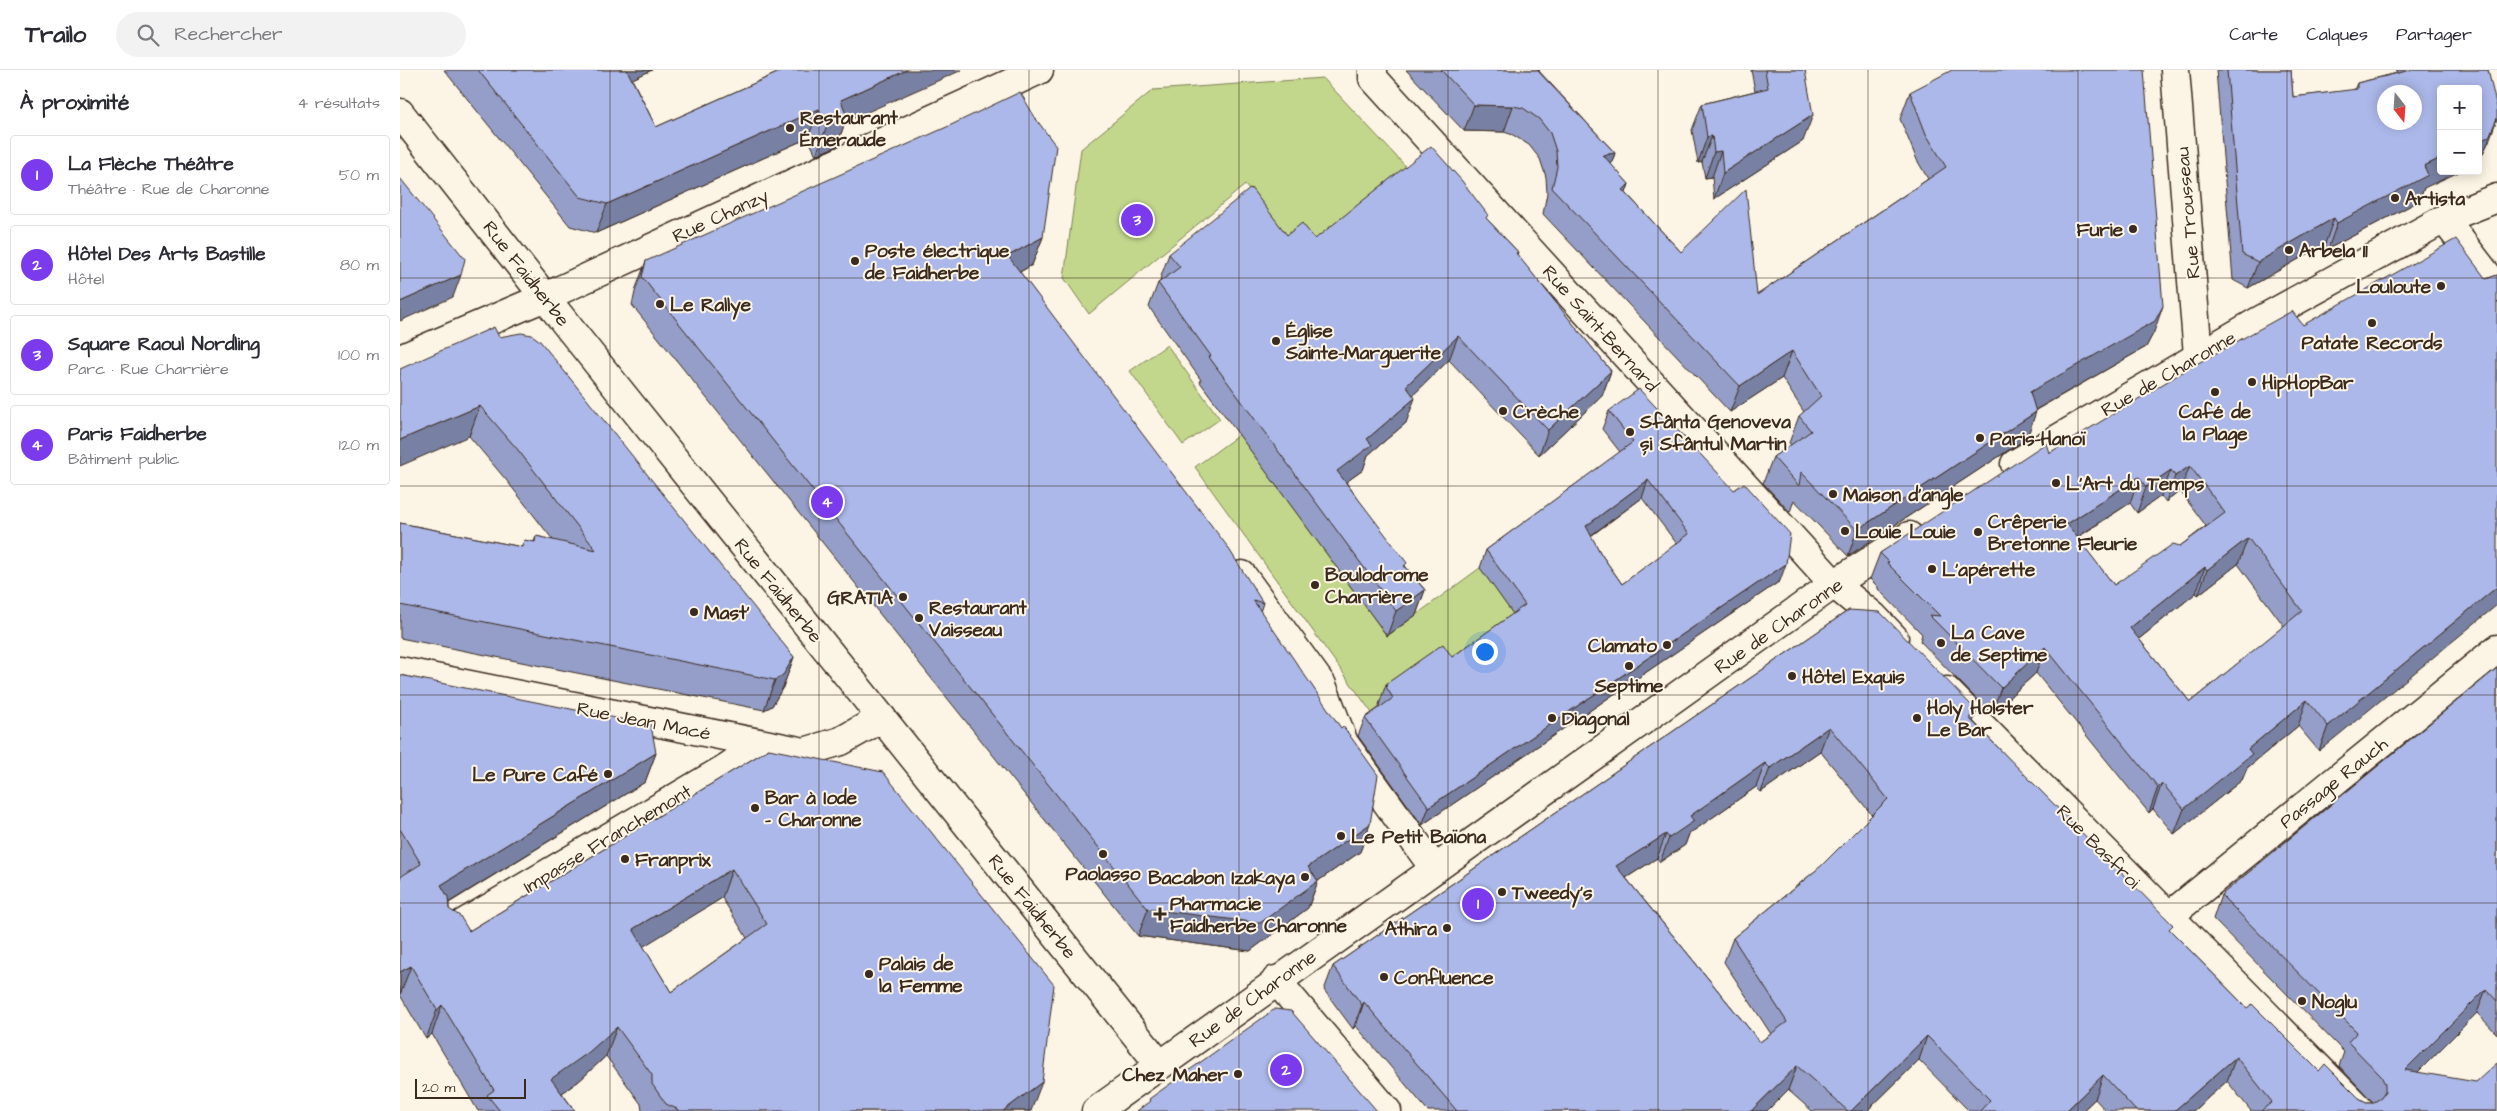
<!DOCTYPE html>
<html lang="fr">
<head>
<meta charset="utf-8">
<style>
	body { margin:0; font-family:"Architects Daughter",sans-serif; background:#f2f2f3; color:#2b2b33 }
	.controls { position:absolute; right:15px; top:15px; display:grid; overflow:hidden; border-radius:5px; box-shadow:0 2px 12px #0003 }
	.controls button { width:45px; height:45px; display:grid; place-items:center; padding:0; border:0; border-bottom:1px solid #e1e1e2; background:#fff; color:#2b2b33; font:25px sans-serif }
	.compass { position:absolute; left:1977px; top:15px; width:45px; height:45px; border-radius:50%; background:#fff; box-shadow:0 2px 12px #0003; rotate:163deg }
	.scale { position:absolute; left:15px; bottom:12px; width:111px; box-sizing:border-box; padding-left:5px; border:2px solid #3b2a1e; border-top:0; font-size:14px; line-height:18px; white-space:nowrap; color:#3b2a1e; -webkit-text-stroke:4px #fcf5e5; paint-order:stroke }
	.you { position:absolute; left:1084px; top:581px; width:18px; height:18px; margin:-12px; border:4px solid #fff; border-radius:50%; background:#1a73e8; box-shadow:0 0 0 8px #1a73e833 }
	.badge { display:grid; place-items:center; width:32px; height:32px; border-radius:50%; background:#7c3aed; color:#fff; font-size:16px; font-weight:700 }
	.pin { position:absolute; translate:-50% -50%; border:2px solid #fff; box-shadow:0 1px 5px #0006 }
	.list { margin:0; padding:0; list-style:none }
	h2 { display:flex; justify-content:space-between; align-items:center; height:65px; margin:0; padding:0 20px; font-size:21px }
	h2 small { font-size:16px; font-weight:400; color:#7c7c81 }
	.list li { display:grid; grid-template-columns:32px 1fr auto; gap:15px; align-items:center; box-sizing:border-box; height:80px; margin:0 10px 10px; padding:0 10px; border:1px solid #e1e1e2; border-radius:5px }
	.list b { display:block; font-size:19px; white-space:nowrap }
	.list p { margin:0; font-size:16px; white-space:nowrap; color:#7c7c81 }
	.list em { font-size:16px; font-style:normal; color:#7c7c81 }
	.icon { flex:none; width:28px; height:28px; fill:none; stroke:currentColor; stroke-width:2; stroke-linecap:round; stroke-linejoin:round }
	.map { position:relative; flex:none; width:2097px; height:1041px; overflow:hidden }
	header { display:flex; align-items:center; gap:30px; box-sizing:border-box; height:70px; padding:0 25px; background:#fff; border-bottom:1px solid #e1e1e2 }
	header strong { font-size:24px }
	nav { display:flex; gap:28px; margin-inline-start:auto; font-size:18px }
	.search { width:350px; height:45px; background:#f2f2f3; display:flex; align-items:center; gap:12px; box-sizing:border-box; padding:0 18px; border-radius:28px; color:#7c7c81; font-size:19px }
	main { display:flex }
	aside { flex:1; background:#fff }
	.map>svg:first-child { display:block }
</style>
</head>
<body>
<header>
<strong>Trailo</strong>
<div class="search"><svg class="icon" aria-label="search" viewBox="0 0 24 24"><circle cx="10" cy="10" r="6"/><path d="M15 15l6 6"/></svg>Rechercher</div>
<nav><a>Carte</a><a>Calques</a><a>Partager</a></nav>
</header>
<main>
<aside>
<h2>À proximité<small>4 résultats</small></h2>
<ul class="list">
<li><span class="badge">1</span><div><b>La Flèche Théâtre</b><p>Théâtre · Rue de Charonne</p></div><em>50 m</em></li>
<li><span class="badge">2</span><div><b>Hôtel Des Arts Bastille</b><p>Hôtel</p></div><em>80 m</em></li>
<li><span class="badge">3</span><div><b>Square Raoul Nordling</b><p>Parc · Rue Charrière</p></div><em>100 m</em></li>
<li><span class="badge">4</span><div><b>Paris Faidherbe</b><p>Bâtiment public</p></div><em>120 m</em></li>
</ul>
</aside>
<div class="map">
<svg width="2097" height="1041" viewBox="0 0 2097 1041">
	<rect width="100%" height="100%" fill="#fcf5e5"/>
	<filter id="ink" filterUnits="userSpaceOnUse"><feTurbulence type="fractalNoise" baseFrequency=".02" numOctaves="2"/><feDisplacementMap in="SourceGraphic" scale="10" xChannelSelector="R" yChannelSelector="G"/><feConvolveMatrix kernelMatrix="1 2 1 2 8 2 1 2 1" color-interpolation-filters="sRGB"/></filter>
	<g filter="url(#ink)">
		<path fill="#c2d78c" stroke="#7e8055" d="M923 8 1008 99 900 186 845 115 689 244 664 208 681 79 753 20Z
			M767 275 820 349 783 375 730 301Z
			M840 364 987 566 1088 492 1127 547 977 650 795 397Z"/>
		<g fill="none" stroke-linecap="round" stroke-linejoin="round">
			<g stroke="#3b2a1e" stroke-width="31">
				<path id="street" d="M973 0V8L1434 514 1473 546 1494 568
					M1775 0 1798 285
					M2044 149 2097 218
					M0 289 145 227 639 0
					M842 505 922 615 944 673 1034 798
					M0 601 404 682 441 671 482 648
					M1547 621 1961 1041
					M1769 846 2097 579
					M52 860 326 698 361 674
					M876 910 987 1041"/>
			</g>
			<g stroke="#3b2a1e" stroke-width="31">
				<path id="secondary" d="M0 43 170 259 760 995
					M1615 394 1857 252 2044 149 2097 128
					M696 1041 1434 514 1509 466"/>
			</g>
			<use href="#street" stroke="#fcf5e5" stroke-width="28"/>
			<use href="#secondary" stroke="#fcf5e5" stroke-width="28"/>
		</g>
		<path fill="#949ec8" stroke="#3b2a1e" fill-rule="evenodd" d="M44 0H252L232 9 256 57 384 0 445 52 437 76 416 85 408 68 196 163 170 156Z
			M1006 0H1140H1138L1215 83 1211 95 1229 114 1226 123 1281 182 1357 225 1528 109 1517 90 1500 49 1510 22 1754 262 1746 277 1636 340 1627 368 1448 486 1394 430 1390 442 1363 413 1373 387 1391 375 1389 373 1399 346 1404 342 1382 308 1330 342 1143 144 1147 123 1146 107 1140 89 1129 75 1113 65 1104 62 1064 61Z
			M1351 0H1405L1403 71 1314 129 1312 107 1305 108 1302 92 1298 93 1292 60 1302 34 1355 21Z
			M1816 0H1891L1893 27 1954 20 1957 13 1997 3 1996 0H2088L2089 71 2078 93V19L2024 118 2019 131 1928 179 1925 174 1848 218 1833 210Z
			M1087 149 1118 182 1117 185 1211 301 1202 326 1139 385 1049 290 1013 325 1006 353 968 385 963 400 946 412 1006 497 1025 520 1016 545 987 566 800 312 801 310 749 237 758 213 761 210 760 209 769 184 887 165 915 169Z
			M643 167 632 195 620 202 863 533 860 542 970 754 960 782 918 811 908 838 850 881 738 866 232 235 236 218 246 191Z
			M2097 205 1919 681 1898 656 1847 698 1842 710 1774 764 1753 739 1749 743 1636 603 1591 644 1520 571 1522 564 1478 519V517L1470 509 1480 483 1649 383 1903 255 2086 209ZM1780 421 1806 456 1780 476 1714 515 1677 468 1730 433 1737 443 1761 426 1766 432ZM1838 494 1884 556 1790 632 1739 569 1796 523 1798 525Z
			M99 267 394 587 383 617 372 636 364 640 0 568V453L122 477 124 470 134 472 136 466 153 470 107 411 69 366Z
			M1209 341 1380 511 1022 755 958 666 965 648 980 637 979 635 986 614 1052 587 1113 544 1080 498 1086 480 1220 382 1202 359ZM1242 428 1277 474 1222 514 1201 484 1191 466Z
			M1449 540 1577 641 1573 651 1771 861 1847 938 1919 1001 1959 1028 1966 1032H1973L1939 996 1944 982 1813 849 1821 825 2097 598V964L2077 943 2018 1002 2097 1041H1851L1827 1011 1793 1041H1706L1695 1029 1682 1041H1569L1519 990 1467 1041H1412L1388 1020 1367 1041H1028L956 956 953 959 924 920 933 896ZM1420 681 1472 745 1420 797 1333 868 1324 892 1371 964 1360 972 1226 808 1257 788 1260 792 1285 775 1289 764 1356 717 1361 722Z
			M0 605 256 683 245 712 49 833V839L69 861 369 679 631 1041H242L241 1034 206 986 179 1011 162 1023 175 1041H78L32 964 26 969 0 925ZM322 828 347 868 271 922 243 876Z"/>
		<path fill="#7881a3" stroke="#3b2a1e" d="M218 0H252L211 19Z
			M507 0H562L445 52 437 76 416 85 427 56 441 30Z
			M1074 35 1113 36 1104 62 1064 61Z
			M419 39 408 68 196 163 207 134Z
			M1413 45 1403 71 1314 129 1323 103Z
			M2097 49 2089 71 2078 93V71Z
			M1312 66 1302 92 1298 93 1307 67Z
			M1321 81 1312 107 1305 108 1314 82Z
			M1215 83 1206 109 1203 85Z
			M2041 88V101H2061L2024 118 2019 131 1928 179 1937 153 2024 96Z
			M1229 114 1220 140 1223 120Z
			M1934 148 1925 174 1848 218 1858 192Z
			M643 167 632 195 598 214 608 186Z
			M61 205 53 227 0 251V232Z
			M1763 236 1754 262 1746 277 1621 348 1630 322Z
			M1058 266 1049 290 997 341 1006 316Z
			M1392 281 1382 308 1330 342 1340 316Z
			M1211 301 1202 326 1139 385 1148 360Z
			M1015 328 1006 353 968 385 963 400 928 425 937 401 967 369Z
			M80 336 69 366 0 396V370Z
			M1636 342 1627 368 1448 486 1457 460Z
			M1790 396 1780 421 1766 432 1775 406Z
			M1771 400 1761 426 1737 443 1746 417Z
			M1739 407 1730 433 1657 480 1667 454Z
			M1248 410 1242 428 1179 474 1186 456Z
			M1848 468 1838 494 1798 525 1807 500Z
			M1386 494 1380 511 1022 755 1029 737Z
			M1805 497 1796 523 1720 584 1730 558Z
			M2097 517V535L1919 681 1928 656Z
			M1025 520 1016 545 987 566 996 541Z
			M1645 577 1636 603 1591 644 1601 618Z
			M394 587 383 617 372 636 364 640 375 610Z
			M1907 630 1898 656 1847 698 1842 710 1774 764 1784 739 1848 679Z
			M1577 641 1568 665 1569 648Z
			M1429 657 1420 681 1361 722 1370 698Z
			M256 683 245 712 30 844 41 815Z
			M1365 693 1356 717 1289 764 1285 775 1260 792 1269 768 1290 746Z
			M1762 713 1753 739 1749 743 1758 717Z
			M970 754 960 782 918 811 908 838 850 881 738 866 748 839 908 797Z
			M1266 764 1257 788 1207 820 1216 796Z
			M332 799 322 828 223 889 233 859Z
			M11 896 0 925V902Z
			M2086 919 2077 943 1996 1024 2005 1000Z
			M964 932 956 956 953 959 962 935Z
			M42 935 32 964 26 969 37 940Z
			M217 957 206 986 179 1011 141 1038 151 1009Z
			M1527 966 1519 990 1467 1041H1451Z
			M1836 987 1827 1011 1793 1041H1774Z
			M1397 996 1388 1020 1367 1041H1351Z
			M1703 1005 1695 1029 1682 1041H1666Z
			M642 1012 631 1041H603Z"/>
		<path fill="#acb8e9" stroke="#3b2a1e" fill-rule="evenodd" d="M78 0H227L256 57 384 0H507L441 30 447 47 427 56 419 39 207 134 180 127Z
			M1041 0H1137L1215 83 1203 85 1229 114 1223 120 1281 182 1346 119 1357 225 1546 97 1526 64 1510 22 1552 0H1744L1763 236 1755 251 1630 322 1636 342 1457 460 1401 402 1399 416 1373 387 1411 361 1399 346 1421 326 1392 281 1340 316 1152 118 1157 97 1156 81 1150 63 1139 49 1123 38 1113 36 1074 35Z
			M1365 0H1405L1413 45 1323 103 1321 81 1314 82 1312 66 1307 67 1302 34 1368 18Z
			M1827 0H1891L1893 27 1957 19V13L2011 0H2088L2097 38V48L2089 67 2078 71V19H2041V88L2024 96 2028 105 1937 153 1934 148 1858 192 1842 184ZM1984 22H2014V52H1984Z
			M620 22 636 49 656 76 643 167 608 186 827 476 863 533 853 530 941 658 943 656 978 705 970 754 908 797 918 811 860 853 748 839 242 207 246 191 549 56Z
			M1031 76 1062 111 1088 145 1086 148 1118 182 1116 183 1211 301 1148 360 1058 266 1006 316 1015 328 967 369 972 375 937 401 1007 493 1004 496 1025 520 996 541 809 287 811 286 758 213 780 197 769 184 851 118 887 165 902 153 915 169Z
			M0 108 65 189 61 205 0 232Z
			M2056 169 2086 209 2097 205V517L1928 656 1907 630 1848 679 1852 684 1784 739 1762 713 1758 717 1645 577 1601 618 1529 545 1540 546 1487 493 1489 492 1480 483 1646 373 1649 383 1791 297 1892 241 1903 255ZM1790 396 1825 443 1780 476 1773 474 1714 515 1667 454 1739 407 1746 417 1771 400 1775 406ZM1848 468 1902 541 1790 632 1730 558 1805 497 1807 500Z
			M94 257 99 267 121 263 132 265 140 271 394 587 383 605 375 610 0 535V453L122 477 124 470 135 472 136 466 196 480 118 380 80 336 0 370V299Z
			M1239 319 1334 420 1344 413 1390 464 1386 494 1029 737 965 648 993 628 986 617 988 616 986 614 1043 574 1052 587 1125 535 1086 480 1233 372 1209 341ZM1248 410 1289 464 1222 514 1201 484 1186 456Z
			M1449 540 1480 542 1577 641 1569 648 1773 855 1769 859 1847 938 1852 934 1919 1001 1925 994 1959 1028 1966 1032H1974L1981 1028 1985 1022V1014L1981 1006 1948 972 1957 962 1821 825 2097 598V931L2086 919 2005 1000 2076 1012 2097 993V1041H1861L1872 1032 1836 987 1774 1041H1736L1703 1005 1666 1041H1580L1590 1030 1527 966 1451 1041H1448L1397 996 1351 1041H1057L964 932 962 935 933 896ZM1429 657 1488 729 1420 797 1333 868 1387 952 1360 972 1216 796 1266 764 1269 768 1294 751 1290 746 1365 693 1370 698Z
			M0 605 251 655 256 683 41 815 48 827 49 839 60 846 69 861 369 679 483 702 654 915 642 1012 603 1041H279L277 1039 266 1034 252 1014V1005L217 957 189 982 151 1009 175 1041H100L87 1025 94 1020 42 935 37 940 11 896 0 902V807L21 794 0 759ZM332 799 367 854 271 922 233 859Z
			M875 939 891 941 977 1041H737L750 1031 749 1029Z"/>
	</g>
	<path fill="none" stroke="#3b2a1e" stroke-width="1" stroke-opacity="0.55" d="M210 0V1041M419 0V1041M629 0V1041M839 0V1041M1048 0V1041M1258 0V1041M1468 0V1041M1678 0V1041M1887 0V1041M0 208H2097M0 416H2097M0 625H2097M0 833H2097"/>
	<g fill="#3b2a1e" stroke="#fcf5e5" stroke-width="2">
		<circle cx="390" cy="58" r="5"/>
		<circle cx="1995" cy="128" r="5"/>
		<circle cx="1733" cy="159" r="5"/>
		<circle cx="1889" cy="180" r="5"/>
		<circle cx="455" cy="191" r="5"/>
		<circle cx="2041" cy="216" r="5"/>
		<circle cx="260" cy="234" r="5"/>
		<circle cx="1972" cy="253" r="5"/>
		<circle cx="876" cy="271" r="5"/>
		<circle cx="1852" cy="312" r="5"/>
		<circle cx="1815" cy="322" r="5"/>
		<circle cx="1103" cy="341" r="5"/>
		<circle cx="1230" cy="362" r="5"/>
		<circle cx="1580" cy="368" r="5"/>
		<circle cx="1656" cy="413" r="5"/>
		<circle cx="1433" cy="424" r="5"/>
		<circle cx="1445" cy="461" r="5"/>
		<circle cx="1578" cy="462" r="5"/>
		<circle cx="1532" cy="499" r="5"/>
		<circle cx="915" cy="515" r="5"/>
		<circle cx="503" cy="527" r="5"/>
		<circle cx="294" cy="542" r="5"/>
		<circle cx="519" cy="548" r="5"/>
		<circle cx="1541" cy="573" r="5"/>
		<circle cx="1267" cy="575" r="5"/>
		<circle cx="1229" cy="596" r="5"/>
		<circle cx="1392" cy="606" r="5"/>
		<circle cx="1152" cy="648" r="5"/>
		<circle cx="1517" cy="648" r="5"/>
		<circle cx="208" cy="704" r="5"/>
		<circle cx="355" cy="738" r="5"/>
		<circle cx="941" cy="766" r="5"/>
		<circle cx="703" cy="784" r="5"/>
		<circle cx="225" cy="789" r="5"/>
		<circle cx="905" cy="807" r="5"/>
		<circle cx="1102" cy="822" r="5"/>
		<path d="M757.5 836.5h5v5h5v5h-5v5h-5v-5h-5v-5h5z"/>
		<circle cx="1047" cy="858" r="5"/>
		<circle cx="469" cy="904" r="5"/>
		<circle cx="984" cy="907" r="5"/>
		<circle cx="1902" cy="931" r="5"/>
		<circle cx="838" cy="1004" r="5"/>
	</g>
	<g text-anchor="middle" stroke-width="4" stroke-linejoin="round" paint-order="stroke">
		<g font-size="19" font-weight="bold" fill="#3b2a1e" stroke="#fcf5e5" text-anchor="start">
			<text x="400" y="54">Restaurant<tspan x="400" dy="22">Émeraude</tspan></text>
			<text x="2005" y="135">Artista</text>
			<text x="1723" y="166" text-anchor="end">Furie</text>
			<text x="465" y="187">Poste électrique<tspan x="465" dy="22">de Faidherbe</tspan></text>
			<text x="1899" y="187">Arbela 11</text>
			<text x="2031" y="223" text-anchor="end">Louloute</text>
			<text x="270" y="241">Le Rallye</text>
			<text x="886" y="267">Église<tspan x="886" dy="22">Sainte-Marguerite</tspan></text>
			<text x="1972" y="279" text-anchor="middle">Patate Records</text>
			<text x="1862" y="319">HipHopBar</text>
			<text x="1113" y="348">Crèche</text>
			<text x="1815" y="348" text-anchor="middle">Café de<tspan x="1815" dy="22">la Plage</tspan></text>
			<text x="1240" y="358">Sfânta Genoveva<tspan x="1240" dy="22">și Sfântul Martin</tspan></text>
			<text x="1590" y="375">Paris-Hanoï</text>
			<text x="1666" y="420">L’Art du Temps</text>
			<text x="1443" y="431">Maison d'angle</text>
			<text x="1588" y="458">Crêperie<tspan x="1588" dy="22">Bretonne Fleurie</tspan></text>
			<text x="1455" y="468">Louie Louie</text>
			<text x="1542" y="506">L’apérette</text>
			<text x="925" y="511">Boulodrome<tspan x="925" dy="22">Charrière</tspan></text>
			<text x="493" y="534" text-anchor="end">GRATIA</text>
			<text x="529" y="544">Restaurant<tspan x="529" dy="22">Vaisseau</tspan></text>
			<text x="304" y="549">Mast'</text>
			<text x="1551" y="569">La Cave<tspan x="1551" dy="22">de Septime</tspan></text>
			<text x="1257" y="582" text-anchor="end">Clamato</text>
			<text x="1402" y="613">Hôtel Exquis</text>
			<text x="1229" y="622" text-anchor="middle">Septime</text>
			<text x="1527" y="644">Holy Holster<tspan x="1527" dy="22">Le Bar</tspan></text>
			<text x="1162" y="655">Diagonal</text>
			<text x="198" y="711" text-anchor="end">Le Pure Café</text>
			<text x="365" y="734">Bar à Iode<tspan x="365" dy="22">- Charonne</tspan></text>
			<text x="951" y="773">Le Petit Baïona</text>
			<text x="235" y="796">Franprix</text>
			<text x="703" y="810" text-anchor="middle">Paolasso</text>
			<text x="895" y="814" text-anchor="end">Bacabon Izakaya</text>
			<text x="1112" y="829">Tweedy's</text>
			<text x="770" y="840">Pharmacie<tspan x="770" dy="22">Faidherbe Charonne</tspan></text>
			<text x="1037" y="865" text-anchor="end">Athira</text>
			<text x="479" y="900">Palais de<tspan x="479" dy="22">la Femme</tspan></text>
			<text x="994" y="914">Confluence</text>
			<text x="1912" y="938">Noglu</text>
			<text x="828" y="1011" text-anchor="end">Chez Maher</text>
		</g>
		<g font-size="19" fill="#3b2a1e" stroke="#fcf5e5">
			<text transform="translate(1787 143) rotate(-95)" y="7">Rue Trousseau</text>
			<text transform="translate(320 145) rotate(-25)" y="7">Rue Chanzy</text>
			<text transform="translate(127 203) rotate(52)" y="7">Rue Faidherbe</text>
			<text transform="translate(1201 258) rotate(48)" y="7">Rue Saint-Bernard</text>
			<text transform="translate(1768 303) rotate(-30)" y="7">Rue de Charonne</text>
			<text transform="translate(379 520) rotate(51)" y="7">Rue Faidherbe</text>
			<text transform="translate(1378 555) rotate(-35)" y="7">Rue de Charonne</text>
			<text transform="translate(244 650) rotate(11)" y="7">Rue Jean Macé</text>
			<text transform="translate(1933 712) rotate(-39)" y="7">Passage Rauch</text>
			<text transform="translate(207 768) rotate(-31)" y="7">Impasse Franchemont</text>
			<text transform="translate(1699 776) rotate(45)" y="7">Rue Basfroi</text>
			<text transform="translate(633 836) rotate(51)" y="7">Rue Faidherbe</text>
			<text transform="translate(852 928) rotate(-36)" y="7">Rue de Charonne</text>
		</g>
	</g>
</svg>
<div class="controls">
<button>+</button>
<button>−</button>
</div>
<svg class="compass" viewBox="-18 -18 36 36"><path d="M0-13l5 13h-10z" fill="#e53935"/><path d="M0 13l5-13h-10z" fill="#7c7c81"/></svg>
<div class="scale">20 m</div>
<div class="you"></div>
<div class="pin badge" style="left:1078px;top:834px">1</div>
<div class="pin badge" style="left:886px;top:1000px">2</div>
<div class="pin badge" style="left:737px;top:150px">3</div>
<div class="pin badge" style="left:427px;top:432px">4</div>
</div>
</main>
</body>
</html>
